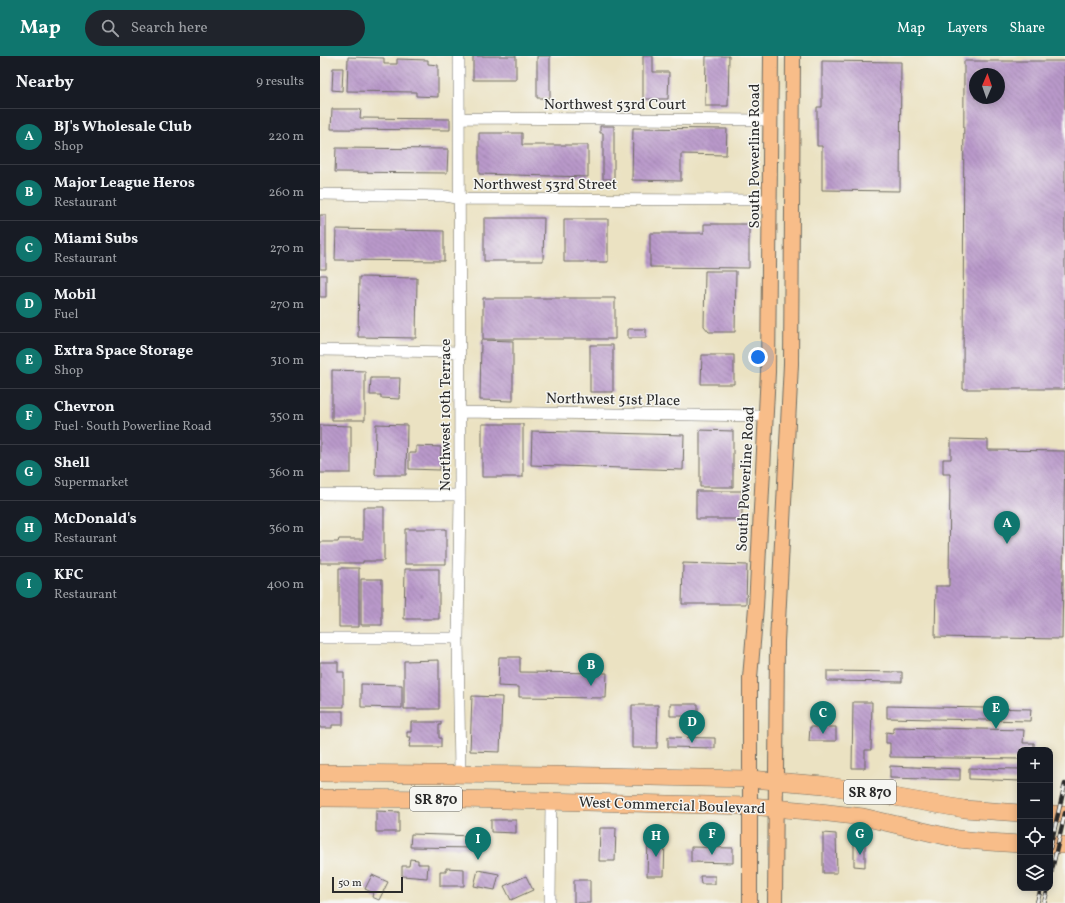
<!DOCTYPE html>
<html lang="en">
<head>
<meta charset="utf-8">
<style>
	body { margin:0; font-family:Vollkorn,serif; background:#20242c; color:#f1f3f6 }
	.controls { position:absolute; right:12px; bottom:12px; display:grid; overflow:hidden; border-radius:8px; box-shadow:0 2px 10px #0003 }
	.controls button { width:36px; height:36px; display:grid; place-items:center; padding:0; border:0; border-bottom:1px solid #363941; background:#171b24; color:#f1f3f6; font:20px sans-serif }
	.compass { position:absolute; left:649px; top:12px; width:36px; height:36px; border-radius:50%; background:#171b24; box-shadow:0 2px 10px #0003; rotate:2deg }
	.scale { position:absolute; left:12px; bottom:10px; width:71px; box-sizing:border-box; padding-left:4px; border:2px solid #2b2b2b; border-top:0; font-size:11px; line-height:14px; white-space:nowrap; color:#2b2b2b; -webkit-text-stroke:3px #f6f6f2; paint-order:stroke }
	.you { position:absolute; left:438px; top:301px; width:14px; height:14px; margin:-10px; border:3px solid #fff; border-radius:50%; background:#1a73e8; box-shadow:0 0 0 6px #1a73e833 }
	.badge { display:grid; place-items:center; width:26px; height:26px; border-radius:50%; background:#0f766e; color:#fff; font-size:13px; font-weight:700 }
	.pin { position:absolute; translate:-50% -33px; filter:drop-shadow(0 1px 2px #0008) }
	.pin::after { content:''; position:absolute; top:21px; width:14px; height:12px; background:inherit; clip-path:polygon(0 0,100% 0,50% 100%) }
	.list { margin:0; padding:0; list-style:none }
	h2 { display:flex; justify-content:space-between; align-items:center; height:52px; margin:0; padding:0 16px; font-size:17px }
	h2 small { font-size:13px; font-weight:400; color:#9ea1a6 }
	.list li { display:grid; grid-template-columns:26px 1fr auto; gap:12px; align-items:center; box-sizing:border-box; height:56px; padding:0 16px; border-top:1px solid #363941 }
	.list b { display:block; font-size:15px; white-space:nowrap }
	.list p { margin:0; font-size:13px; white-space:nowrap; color:#9ea1a6 }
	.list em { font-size:13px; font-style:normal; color:#9ea1a6 }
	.icon { flex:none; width:22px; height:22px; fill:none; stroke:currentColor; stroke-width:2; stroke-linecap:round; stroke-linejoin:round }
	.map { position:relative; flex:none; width:745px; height:847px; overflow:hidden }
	header { display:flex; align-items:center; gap:24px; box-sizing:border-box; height:56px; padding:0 20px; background:#0f766e; color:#fff }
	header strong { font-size:19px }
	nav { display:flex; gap:22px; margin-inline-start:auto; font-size:14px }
	.search { width:280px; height:36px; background:#20242c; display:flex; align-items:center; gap:10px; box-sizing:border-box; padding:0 14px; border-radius:22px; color:#9ea1a6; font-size:15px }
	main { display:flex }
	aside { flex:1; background:#171b24 }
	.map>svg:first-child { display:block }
</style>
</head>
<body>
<header>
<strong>Map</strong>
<div class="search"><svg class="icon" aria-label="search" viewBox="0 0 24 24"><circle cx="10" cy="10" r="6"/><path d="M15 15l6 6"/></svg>Search here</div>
<nav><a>Map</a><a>Layers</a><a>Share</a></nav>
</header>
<main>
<aside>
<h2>Nearby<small>9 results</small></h2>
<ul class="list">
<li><span class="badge">A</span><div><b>BJ's Wholesale Club</b><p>Shop</p></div><em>220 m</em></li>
<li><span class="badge">B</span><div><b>Major League Heros</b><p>Restaurant</p></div><em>260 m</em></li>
<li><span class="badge">C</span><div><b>Miami Subs</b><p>Restaurant</p></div><em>270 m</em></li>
<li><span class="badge">D</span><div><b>Mobil</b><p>Fuel</p></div><em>270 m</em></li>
<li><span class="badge">E</span><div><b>Extra Space Storage</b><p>Shop</p></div><em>310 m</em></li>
<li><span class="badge">F</span><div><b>Chevron</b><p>Fuel · South Powerline Road</p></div><em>350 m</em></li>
<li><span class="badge">G</span><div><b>Shell</b><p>Supermarket</p></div><em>360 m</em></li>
<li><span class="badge">H</span><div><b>McDonald's</b><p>Restaurant</p></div><em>360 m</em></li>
<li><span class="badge">I</span><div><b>KFC</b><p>Restaurant</p></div><em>400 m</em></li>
</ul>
</aside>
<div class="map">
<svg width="745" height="847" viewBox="0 0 745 847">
	<defs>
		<pattern id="building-back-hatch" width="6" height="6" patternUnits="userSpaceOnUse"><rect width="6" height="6" fill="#b999ca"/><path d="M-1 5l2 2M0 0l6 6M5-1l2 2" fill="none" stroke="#977da4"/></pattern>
	</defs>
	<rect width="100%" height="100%" fill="#f6f6f2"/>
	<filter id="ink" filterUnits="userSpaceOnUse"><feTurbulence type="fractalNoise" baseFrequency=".025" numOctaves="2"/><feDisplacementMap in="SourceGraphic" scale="8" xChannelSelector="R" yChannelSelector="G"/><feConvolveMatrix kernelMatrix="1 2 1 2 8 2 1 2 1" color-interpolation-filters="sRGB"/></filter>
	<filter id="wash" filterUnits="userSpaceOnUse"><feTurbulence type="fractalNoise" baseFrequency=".012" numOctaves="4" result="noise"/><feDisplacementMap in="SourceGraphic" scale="16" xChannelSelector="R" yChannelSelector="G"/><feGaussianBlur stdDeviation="0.9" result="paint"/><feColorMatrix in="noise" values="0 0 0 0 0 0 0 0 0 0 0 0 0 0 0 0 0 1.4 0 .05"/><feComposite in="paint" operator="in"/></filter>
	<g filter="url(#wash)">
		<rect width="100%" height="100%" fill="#ebe2c2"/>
		<g id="blocks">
			<path fill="url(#building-back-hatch)" fill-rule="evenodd" d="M153 0H196V24H153Z
				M217 0H230V42H217Z
				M323 0H333V16H349L348 43H323Z
				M386 0H409L408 50H385Z
				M28 1 64 2V8H77V3L108 4V8L118 9V41L96 40V36L27 35Z
				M502 5 581 6 580 135 502 134V90H497V51H502Z
				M644 5H745V333H643ZM655 18H679V42H655Z
				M13 12H23L22 35 12 34Z
				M12 53H41L40 62 130 63V74L11 73Z
				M280 70H294V123H283V77H280Z
				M313 72 407 73 406 99 361 98V125L312 124Z
				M159 77H202V89H268V121L159 118Z
				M16 92 128 93 127 117 15 116Z
				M0 159H6V213H0Z
				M164 162H224L223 205H164Z
				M244 163H288V206H244Z
				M384 168H429V212L330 211V177H384Z
				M16 173 124 175V205L15 204Z
				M385 215H416L415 276H389L384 270Z
				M0 219H6V241H0Z
				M39 221 97 222 96 282 38 281Z
				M163 242H295V283H163Z
				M308 273H326V282H308Z
				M161 284 193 285V345L160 344Z
				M270 289H293V336H270Z
				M382 299H414V328H381Z
				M12 314 45 315V364H12Z
				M51 322H80L79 343 61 342V339H50Z
				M56 368 87 369 86 419H55Z
				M162 368H203V421H162Z
				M0 369 31 370V417H0Z
				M380 374 413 375V431H380Z
				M212 375 364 379 363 414 211 409Z
				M631 383 668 384V394L745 395 742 583 615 581 616 530H629L630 418H623V403H631Z
				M96 390 121 391 120 414 89 413V397H96Z
				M376 435H422V463H376Z
				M43 451H64V505H43V507H0V486H18L19 483H43Z
				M85 473H126V508H85Z
				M363 507 427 509 426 548H362Z
				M19 512H39V571H19Z
				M85 513H119V563H84Z
				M41 523H62V569H41Z
				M179 601H200V616L287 617 286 642 199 641V631L178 630Z
				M119 604V653H84V605Z
				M0 606H18V616H24V651H0Z
				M507 615 582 616V626L507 625Z
				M41 628 82 629V652L41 651Z
				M152 640 182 641 180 696 150 695Z
				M533 646H552L551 694H545V712H532Z
				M350 648H378V660H350Z
				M312 649H338L337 692H312Z
				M567 650 711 653 710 665 567 662Z
				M0 655H23V669H12V672H0Z
				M91 666H121V669H119V682H121V691H89L91 681H87V676H91Z
				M490 671H516V685H489Z
				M573 671 704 674 703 687H714V694H700V703L570 701V687H566V676L573 677Z
				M348 681 395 682V692L348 691Z
				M570 710 640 713V724L570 722Z
				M649 712 700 713V725L649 723Z
				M56 755 79 756V776H56Z
				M171 764H196V777L171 776Z
				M280 772H296L295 805H279Z
				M503 777 516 778 517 817H503Z
				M91 778 156 780V792L90 791Z
				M328 781 345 782 344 820H327Z
				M534 787H545V811L534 810Z
				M371 791 413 792V807L371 806Z
				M90 803 98 804V808H108L107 822 82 820V810H89Z
				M126 812 144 813V830H120V815H126Z
				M158 814 179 818 175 834 154 830Z
				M52 819 68 826 59 844 52 841 53 837 45 833Z
				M206 820 213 834 191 844 184 830Z
				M380 820H395V828H381Z
				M254 824H270V847H254Z"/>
		</g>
	</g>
	<g filter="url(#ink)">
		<use href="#blocks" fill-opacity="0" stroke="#6e6b60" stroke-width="1"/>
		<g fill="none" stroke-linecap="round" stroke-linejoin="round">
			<g stroke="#6e6b60" stroke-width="12">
				<path id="minor" d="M139 0 140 439 138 582 140 718
					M140 62 451 64
					M0 138 125 140 141 143 451 144
					M0 294 140 296
					M141 356 446 360
					M0 438 140 439
					M0 582H138
					M230 847 231 745"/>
			</g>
			<g stroke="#6e6b60" stroke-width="16">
				<path id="major" d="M430 847V622L436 551 448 316 451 0
					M455 847 457 586 471 308 473 0"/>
			</g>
			<g stroke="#6e6b60" stroke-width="18">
				<path id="highway" d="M0 717 231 719 430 723 504 729 644 753 700 757
					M0 742 139 743 430 750 500 756 543 761 638 783 669 786 700 788
					M730 758H745
					M730 789H745"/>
			</g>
			<use href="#minor" stroke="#fff" stroke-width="11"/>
			<use href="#major" stroke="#f8bd89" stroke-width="14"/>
			<use href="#highway" stroke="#f8bd89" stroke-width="17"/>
			<g stroke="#2b2b2b" stroke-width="4.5">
				<path id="rail" d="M730 792 745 728
					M730 822 745 757
					M717 847 721 832
					M724 847 728 832"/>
			</g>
			<use href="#rail" stroke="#f6f6f2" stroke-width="3" stroke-dasharray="9" stroke-linecap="butt"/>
		</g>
	</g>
	<g text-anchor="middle" stroke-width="3" stroke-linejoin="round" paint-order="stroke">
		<g fill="#f6f6f2" stroke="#686867" stroke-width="1">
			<rect x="524" y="724" width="52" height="24" rx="3"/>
			<rect x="90" y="731" width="52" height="24" rx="3"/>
		</g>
		<g font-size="14" font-weight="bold" fill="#2b2b2b">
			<text x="550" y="741">SR 870</text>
			<text x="116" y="748">SR 870</text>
		</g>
		<g font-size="15" fill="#2b2b2b" stroke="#f6f6f2">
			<text x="295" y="53">Northwest 53rd Court</text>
			<text transform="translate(434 100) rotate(-90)" y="5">South Powerline Road</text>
			<text x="225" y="133">Northwest 53rd Street</text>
			<text transform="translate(293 343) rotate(1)" y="5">Northwest 51st Place</text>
			<text transform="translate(125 359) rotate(-90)" y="5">Northwest 10th Terrace</text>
			<text transform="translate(425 423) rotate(-87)" y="5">South Powerline Road</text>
			<text transform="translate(352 749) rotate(2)" y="5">West Commercial Boulevard</text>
		</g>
	</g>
</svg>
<div class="controls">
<button>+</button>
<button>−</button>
<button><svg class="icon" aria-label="locate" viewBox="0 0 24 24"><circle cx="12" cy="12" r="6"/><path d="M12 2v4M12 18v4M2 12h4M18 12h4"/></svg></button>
<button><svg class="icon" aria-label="layers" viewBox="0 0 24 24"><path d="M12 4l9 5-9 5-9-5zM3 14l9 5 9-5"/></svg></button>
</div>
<svg class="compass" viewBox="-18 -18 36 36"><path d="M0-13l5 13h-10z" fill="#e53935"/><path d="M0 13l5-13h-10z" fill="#9ea1a6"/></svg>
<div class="scale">50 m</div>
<div class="you"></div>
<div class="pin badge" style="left:687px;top:488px">A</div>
<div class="pin badge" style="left:271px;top:630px">B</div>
<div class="pin badge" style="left:503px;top:678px">C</div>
<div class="pin badge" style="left:372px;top:687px">D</div>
<div class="pin badge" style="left:676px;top:673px">E</div>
<div class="pin badge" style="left:392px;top:799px">F</div>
<div class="pin badge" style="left:540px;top:799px">G</div>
<div class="pin badge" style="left:336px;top:801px">H</div>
<div class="pin badge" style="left:158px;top:804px">I</div>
</div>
</main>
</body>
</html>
